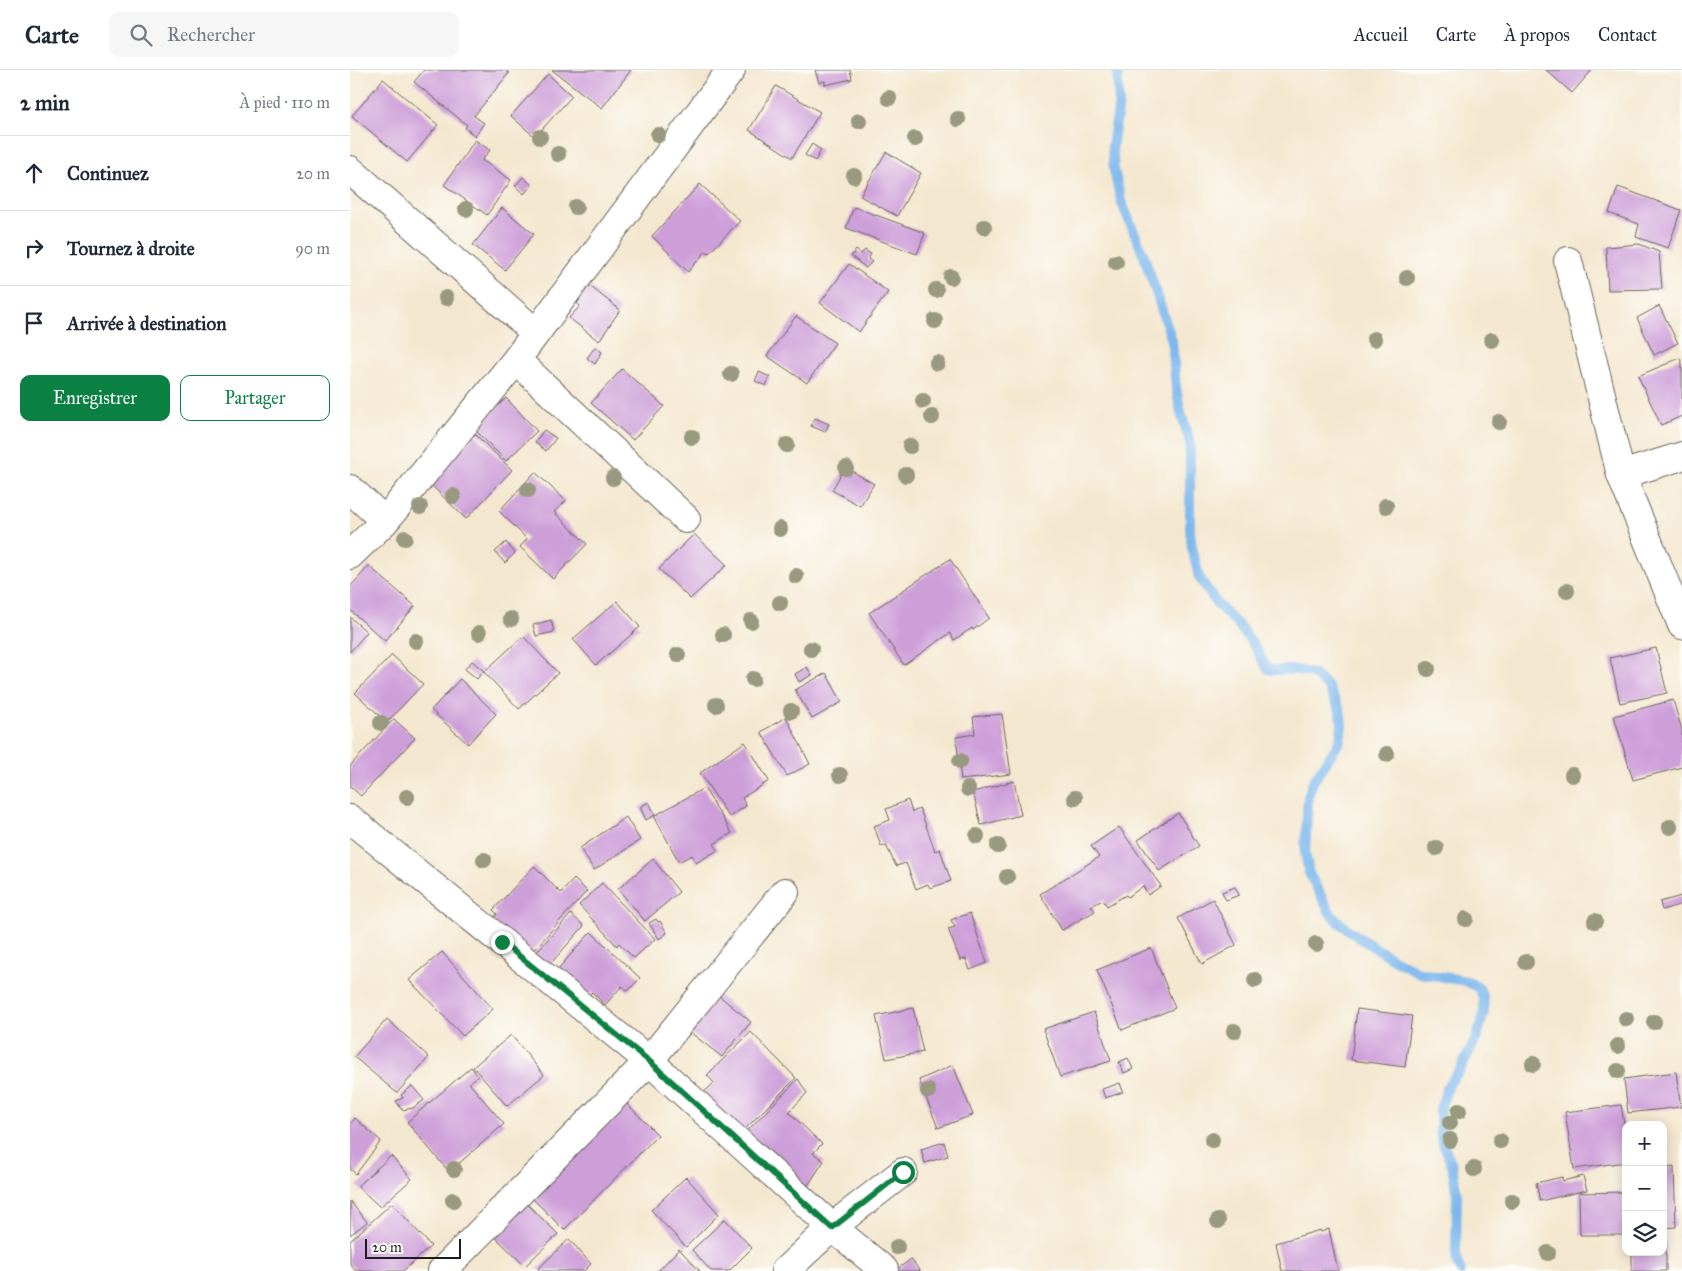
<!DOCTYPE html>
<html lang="fr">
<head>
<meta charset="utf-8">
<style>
	body { margin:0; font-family:"IM FELL Great Primer",serif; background:#f6f6f7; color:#1f2937 }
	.controls { position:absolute; right:15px; bottom:15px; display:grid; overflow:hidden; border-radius:10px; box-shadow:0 2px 12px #0003 }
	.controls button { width:45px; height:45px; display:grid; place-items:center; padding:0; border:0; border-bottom:1px solid #e0e1e3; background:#fff; color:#1f2937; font:25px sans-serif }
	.scale { position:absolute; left:15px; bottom:12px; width:96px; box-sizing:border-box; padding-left:5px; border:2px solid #1c1c1c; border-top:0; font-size:14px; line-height:18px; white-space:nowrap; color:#1c1c1c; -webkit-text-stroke:4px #fdfcf7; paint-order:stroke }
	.stop { position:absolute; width:15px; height:15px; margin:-11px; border:4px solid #0b8043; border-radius:50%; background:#fff }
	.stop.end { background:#0b8043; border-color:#fff; box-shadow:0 1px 5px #0008 }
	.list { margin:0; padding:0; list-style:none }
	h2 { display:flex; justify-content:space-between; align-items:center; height:65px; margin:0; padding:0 20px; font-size:21px }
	h2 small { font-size:16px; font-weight:400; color:#747a83 }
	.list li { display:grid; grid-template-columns:32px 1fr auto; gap:15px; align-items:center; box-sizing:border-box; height:75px; padding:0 20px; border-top:1px solid #e0e1e3 }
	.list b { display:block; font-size:19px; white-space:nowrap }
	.list em { font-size:16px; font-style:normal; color:#747a83 }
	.actions { display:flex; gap:10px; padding:15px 20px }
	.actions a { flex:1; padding:11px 0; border:1px solid #0b8043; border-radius:10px; text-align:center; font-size:18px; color:#0b8043 }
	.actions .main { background:#0b8043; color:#fff }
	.icon { flex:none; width:28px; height:28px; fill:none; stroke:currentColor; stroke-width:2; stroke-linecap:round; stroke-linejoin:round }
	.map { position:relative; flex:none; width:1332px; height:1201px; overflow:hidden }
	header { display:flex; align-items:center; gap:30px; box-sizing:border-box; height:70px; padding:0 25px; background:#fff; border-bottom:1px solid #e0e1e3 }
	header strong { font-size:24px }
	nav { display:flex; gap:28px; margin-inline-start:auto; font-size:18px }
	.search { width:350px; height:45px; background:#f6f6f7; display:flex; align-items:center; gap:12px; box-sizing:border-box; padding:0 18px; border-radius:10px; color:#747a83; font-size:19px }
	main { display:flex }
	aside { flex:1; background:#fff }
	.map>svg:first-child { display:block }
</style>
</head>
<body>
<header>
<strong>Carte</strong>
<div class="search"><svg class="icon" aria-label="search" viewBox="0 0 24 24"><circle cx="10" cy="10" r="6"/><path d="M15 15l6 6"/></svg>Rechercher</div>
<nav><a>Accueil</a><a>Carte</a><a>À propos</a><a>Contact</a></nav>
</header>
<main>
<aside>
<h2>2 min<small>À pied · 110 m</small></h2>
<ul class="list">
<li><svg class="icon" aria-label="ahead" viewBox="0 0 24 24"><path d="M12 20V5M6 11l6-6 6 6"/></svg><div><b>Continuez</b></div><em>20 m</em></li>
<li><svg class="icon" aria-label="right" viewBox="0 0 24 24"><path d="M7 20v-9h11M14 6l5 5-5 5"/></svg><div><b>Tournez à droite</b></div><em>90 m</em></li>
<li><svg class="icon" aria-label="arrive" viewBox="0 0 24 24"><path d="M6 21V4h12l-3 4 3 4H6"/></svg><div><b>Arrivée à destination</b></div></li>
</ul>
<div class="actions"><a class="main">Enregistrer</a><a>Partager</a></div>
</aside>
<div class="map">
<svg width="1332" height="1201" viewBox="0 0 1332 1201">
	<rect width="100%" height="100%" fill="#fdfcf7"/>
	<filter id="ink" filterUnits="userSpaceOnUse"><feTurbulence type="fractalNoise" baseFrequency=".02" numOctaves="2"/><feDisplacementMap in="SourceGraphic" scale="10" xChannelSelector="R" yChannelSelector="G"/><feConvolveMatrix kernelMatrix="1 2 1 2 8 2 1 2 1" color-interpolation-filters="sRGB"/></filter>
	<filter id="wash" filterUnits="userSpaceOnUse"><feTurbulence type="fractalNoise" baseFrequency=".0096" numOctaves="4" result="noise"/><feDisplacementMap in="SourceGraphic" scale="20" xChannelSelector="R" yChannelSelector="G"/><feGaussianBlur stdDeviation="1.12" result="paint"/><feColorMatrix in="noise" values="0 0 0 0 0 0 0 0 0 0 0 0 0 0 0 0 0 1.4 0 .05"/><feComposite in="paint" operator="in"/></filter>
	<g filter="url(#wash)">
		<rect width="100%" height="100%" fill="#f4e7cf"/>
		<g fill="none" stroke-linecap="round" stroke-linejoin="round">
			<path stroke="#7bb7ed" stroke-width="10" d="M767 0 769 33 762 77 764 100 771 131 794 186 822 271 826 318 831 343 840 372V461L842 477 849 507 867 534 889 556 905 577 917 598 922 600H947L963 604 978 617 990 640 992 655 990 671 963 712 958 727 955 783 959 803 980 843 991 854 1008 867 1043 889 1070 903 1116 911 1129 918 1133 927 1134 942 1127 967 1110 1000 1098 1015 1090 1040V1061L1092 1071 1102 1095 1107 1126 1106 1183 1107 1193 1111 1201"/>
		</g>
		<g id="blocks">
			<path fill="#cd9fd9" d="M74 0H155L159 3 124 46 134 53 125 66 115 58 117 55 64 12Z
				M202 0H281L252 38Z
				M465 0H500L502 9 475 15V11L469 13Z
				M1196 0H1242L1222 23Z
				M198 4 222 26 185 67 161 46Z
				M33 9 88 55 57 92 2 46Z
				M426 16 470 42 442 88 399 60Z
				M125 70 140 80 132 90 161 110 137 145 94 115Z
				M462 74 471 80 465 91 455 85Z
				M536 82 571 103 547 146 510 126Z
				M173 107 182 115 174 124 165 116Z
				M350 114 390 151 359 183 356 181 338 202 302 166Z
				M1268 117 1331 140 1318 178 1286 167 1289 154 1259 143Z
				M504 137 575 163 567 184 496 158Z
				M152 138 184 164 155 200 123 175Z
				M1289 174 1309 182 1312 219 1258 220 1256 177Z
				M506 180 511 184 515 180 521 184 518 189 522 192 516 198 501 186Z
				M499 194 538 222 509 262 470 233Z
				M231 209 270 240 249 271 219 248 230 236 227 233 230 230 220 222Z
				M1309 236 1328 273 1304 285 1287 248Z
				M446 246 485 273 457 313 417 286Z
				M245 277 252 282 245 294 237 288Z
				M1330 288 1332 293V346L1311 355 1288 306Z
				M272 299 314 336 283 370 241 333Z
				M409 302 420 307 416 316 405 311Z
				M156 328 187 361 156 391 124 359Z
				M465 348 479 354 475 362 461 356Z
				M194 360 206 368 196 381 185 372Z
				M125 364 162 400 116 449 77 411Z
				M495 397 524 414 510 436 482 420Z
				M185 402 216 431 204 442 237 474 203 509 170 477 177 469 149 441Z
				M344 464 377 495 340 529 309 499Z
				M156 472 165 483 155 493 145 482Z
				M600 489 639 548 623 560 622 558 604 570 600 563 554 595 519 543Z
				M19 496 65 536 35 571 0 540V517Z
				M267 531 290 557 246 595 223 569Z
				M0 547 17 562 0 582Z
				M201 550 204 562 186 566 183 555Z
				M173 566 208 603 169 639 134 602Z
				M1306 578 1317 623 1270 633 1260 588Z
				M42 585 73 614 37 652 5 623Z
				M122 591 134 601 127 609 115 599Z
				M457 597 462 605 449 612 445 604Z
				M476 603 492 632 462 649 445 620Z
				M110 609 146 644 118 674 81 640Z
				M1323 630 1332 660V697L1283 710 1264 646Z
				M652 644 661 704 611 710 606 667 625 664 623 647Z
				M436 647 460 694 437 706 411 662Z
				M44 649 65 668 11 726 0 716V696Z
				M395 672 419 711 392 728 396 736 379 747 350 703Z
				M664 711 671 745 631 755 623 722Z
				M354 718 382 763 364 774 368 780 346 793 342 785 329 792 304 746Z
				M558 730 562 742 570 739 585 781 590 779 601 811 580 818 578 814 566 819 556 793 546 796 536 775 531 776 524 756 540 750 536 739Z
				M299 732 305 745 296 750 290 737Z
				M828 743 849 776 809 801 788 770Z
				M276 747 290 770 244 800 230 778Z
				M769 757 811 816 798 825 793 816 778 827 776 825 757 836 753 830 741 836 745 841 712 860 690 824 749 787 741 776Z
				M303 789 329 822 295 851 268 819Z
				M184 796 211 823 224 809 237 821 180 884 142 850 147 844 143 840Z
				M252 813 305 869 284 888 269 873 267 876 229 835Z
				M885 817 889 825 876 830 872 822Z
				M1331 826 1332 834 1312 840 1310 832Z
				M863 829 886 875 852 894 828 848Z
				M620 843 637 893 620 900 616 889 610 890 598 859 605 857 601 850Z
				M221 844 234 856 193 902 179 890Z
				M306 849 308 852 310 851 317 863 309 869 299 853Z
				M241 862 290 908 278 921 272 916 255 935 242 922 237 927 206 901Z
				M801 878 825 938 772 960 747 900Z
				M92 882 143 939 113 966 59 910Z
				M362 920 401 952 372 987 332 956Z
				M563 938 573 982 536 989 526 946Z
				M1007 939 1062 946 1055 997 1001 990Z
				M744 942 761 991 710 1007 693 959Z
				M37 949 79 987 47 1023 4 987Z
				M401 962 446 1008 391 1063 353 1023 364 1013 357 1005Z
				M161 965 194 1005 157 1036 123 997Z
				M778 988 783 999 774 1003 769 992Z
				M603 995 623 1045 588 1058 569 1010Z
				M121 997 128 1006 119 1013 154 1054 99 1102 57 1052Z
				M1326 1002 1331 1037 1278 1043 1274 1009Z
				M448 1009 457 1023 439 1042 472 1074 463 1083 474 1091 451 1126 392 1066Z
				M770 1013 773 1022 755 1028 752 1019Z
				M62 1016 74 1030 63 1038 52 1040 46 1031 53 1028 51 1025Z
				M272 1029 308 1065 214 1160 178 1124Z
				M1271 1035 1276 1067V1092L1224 1099 1215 1042Z
				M5 1048 31 1071 6 1104 0 1099V1054Z
				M594 1072 598 1086 575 1093 571 1079Z
				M41 1086 62 1109 30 1137 7 1116Z
				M1324 1097 1326 1157 1313 1158V1098Z
				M1233 1106 1237 1120 1190 1131 1186 1113 1212 1107 1213 1111Z
				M336 1107 369 1144 336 1177 301 1140Z
				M1274 1122V1165H1230L1229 1123Z
				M170 1127 208 1164 175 1196 137 1159Z
				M0 1131 17 1152 0 1165Z
				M42 1133 81 1176 53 1201H6L0 1194V1171Z
				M375 1149 402 1178 379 1201H361L342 1180Z
				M979 1159 988 1201H932L926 1173 970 1160 971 1162Z
				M219 1169 241 1194 234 1201H190L188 1199Z
				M1313 1170H1316V1201H1282V1182H1313Z
				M329 1179 350 1201H308Z
				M561 1189 570 1201H545Z"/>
		</g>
	</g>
	<g filter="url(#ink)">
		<use href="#blocks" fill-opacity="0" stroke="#68635b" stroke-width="1"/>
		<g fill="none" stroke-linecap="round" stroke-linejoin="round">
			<g stroke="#68635b" stroke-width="30">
				<path id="minor" d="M0 100 186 263
					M1218 191 1271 405 1332 555
					M166 290 336 449
					M1271 405 1332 386
					M0 419 35 451
					M0 485 35 451 166 290 381 0
					M0 749 299 991 482 1157 534 1200
					M92 1201 299 991 435 822
					M435 1201 482 1157 553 1102"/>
			</g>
			<use href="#minor" stroke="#fff" stroke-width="28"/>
		</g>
		<g fill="#98997e">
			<circle cx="539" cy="28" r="8"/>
			<circle cx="608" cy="49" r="8"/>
			<circle cx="509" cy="51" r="8"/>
			<circle cx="308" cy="65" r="8"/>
			<circle cx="190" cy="67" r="8"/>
			<circle cx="565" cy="69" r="8"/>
			<circle cx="208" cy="84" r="8"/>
			<circle cx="504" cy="106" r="8"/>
			<circle cx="226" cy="137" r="8"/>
			<circle cx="116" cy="139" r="8"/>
			<circle cx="634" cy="157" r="8"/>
			<circle cx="766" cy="192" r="8"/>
			<circle cx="601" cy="207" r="8"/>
			<circle cx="1057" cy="208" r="8"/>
			<circle cx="586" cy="220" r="8"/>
			<circle cx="96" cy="228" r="8"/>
			<circle cx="585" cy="251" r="8"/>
			<circle cx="1024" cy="269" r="8"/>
			<circle cx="1142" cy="270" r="8"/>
			<circle cx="587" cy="293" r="8"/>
			<circle cx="381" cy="304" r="8"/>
			<circle cx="573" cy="331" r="8"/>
			<circle cx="582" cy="347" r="8"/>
			<circle cx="1149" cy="352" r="8"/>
			<circle cx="342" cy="367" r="8"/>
			<circle cx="437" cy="375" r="8"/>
			<circle cx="560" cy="376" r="8"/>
			<circle cx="496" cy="398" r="8"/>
			<circle cx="556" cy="405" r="8"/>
			<circle cx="263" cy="408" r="8"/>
			<circle cx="178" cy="420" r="8"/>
			<circle cx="103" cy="426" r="8"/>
			<circle cx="1036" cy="436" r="8"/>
			<circle cx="70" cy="437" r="8"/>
			<circle cx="430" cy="459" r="8"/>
			<circle cx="55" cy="468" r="8"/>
			<circle cx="446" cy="506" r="8"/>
			<circle cx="1217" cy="521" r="8"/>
			<circle cx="430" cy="533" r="8"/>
			<circle cx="161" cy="549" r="8"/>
			<circle cx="401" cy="551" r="8"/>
			<circle cx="129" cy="563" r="8"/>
			<circle cx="373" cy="565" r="8"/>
			<circle cx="66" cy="571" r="8"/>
			<circle cx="461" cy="579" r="8"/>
			<circle cx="328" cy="585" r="8"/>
			<circle cx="1078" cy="599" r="8"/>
			<circle cx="403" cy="609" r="8"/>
			<circle cx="366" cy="635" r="8"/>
			<circle cx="441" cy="641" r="8"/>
			<circle cx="31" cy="653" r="8"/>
			<circle cx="1037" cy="684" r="8"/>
			<circle cx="610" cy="691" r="8"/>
			<circle cx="490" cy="705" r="8"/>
			<circle cx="1222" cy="705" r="8"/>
			<circle cx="618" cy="719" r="8"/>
			<circle cx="57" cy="727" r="8"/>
			<circle cx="725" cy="728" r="8"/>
			<circle cx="1320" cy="757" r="8"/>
			<circle cx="627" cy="766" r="8"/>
			<circle cx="648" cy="776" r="8"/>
			<circle cx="1086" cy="778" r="8"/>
			<circle cx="134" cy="790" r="8"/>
			<circle cx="657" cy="807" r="8"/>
			<circle cx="1116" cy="849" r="8"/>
			<circle cx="1245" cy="851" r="8"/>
			<circle cx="966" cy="874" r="8"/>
			<circle cx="1176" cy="892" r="8"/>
			<circle cx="905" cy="910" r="8"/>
			<circle cx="1276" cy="949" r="8"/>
			<circle cx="1304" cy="952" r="8"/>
			<circle cx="884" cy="961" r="8"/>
			<circle cx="1268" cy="976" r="8"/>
			<circle cx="1183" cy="994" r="8"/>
			<circle cx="1268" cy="1001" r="8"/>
			<circle cx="578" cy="1021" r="8"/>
			<circle cx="1109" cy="1041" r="8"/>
			<circle cx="1100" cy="1053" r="8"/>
			<circle cx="862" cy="1070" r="8"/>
			<circle cx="1100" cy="1070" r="8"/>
			<circle cx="1150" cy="1071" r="8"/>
			<circle cx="104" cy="1099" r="8"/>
			<circle cx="1124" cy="1099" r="8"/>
			<circle cx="103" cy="1130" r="8"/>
			<circle cx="1162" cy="1131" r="8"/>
			<circle cx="868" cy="1151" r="8"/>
			<circle cx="547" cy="1177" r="8"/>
			<circle cx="1198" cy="1183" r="8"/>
		</g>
	</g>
	<g fill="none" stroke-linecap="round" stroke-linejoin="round" filter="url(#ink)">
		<path stroke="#0b8043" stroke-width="6" d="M152 872 299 991 482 1158 553 1102"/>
	</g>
</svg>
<div class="controls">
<button>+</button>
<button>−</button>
<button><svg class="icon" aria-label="layers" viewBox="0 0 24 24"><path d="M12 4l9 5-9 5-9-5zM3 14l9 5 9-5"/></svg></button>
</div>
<div class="scale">20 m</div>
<div class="stop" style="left:553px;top:1102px"></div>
<div class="stop end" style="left:152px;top:872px"></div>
</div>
</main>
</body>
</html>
